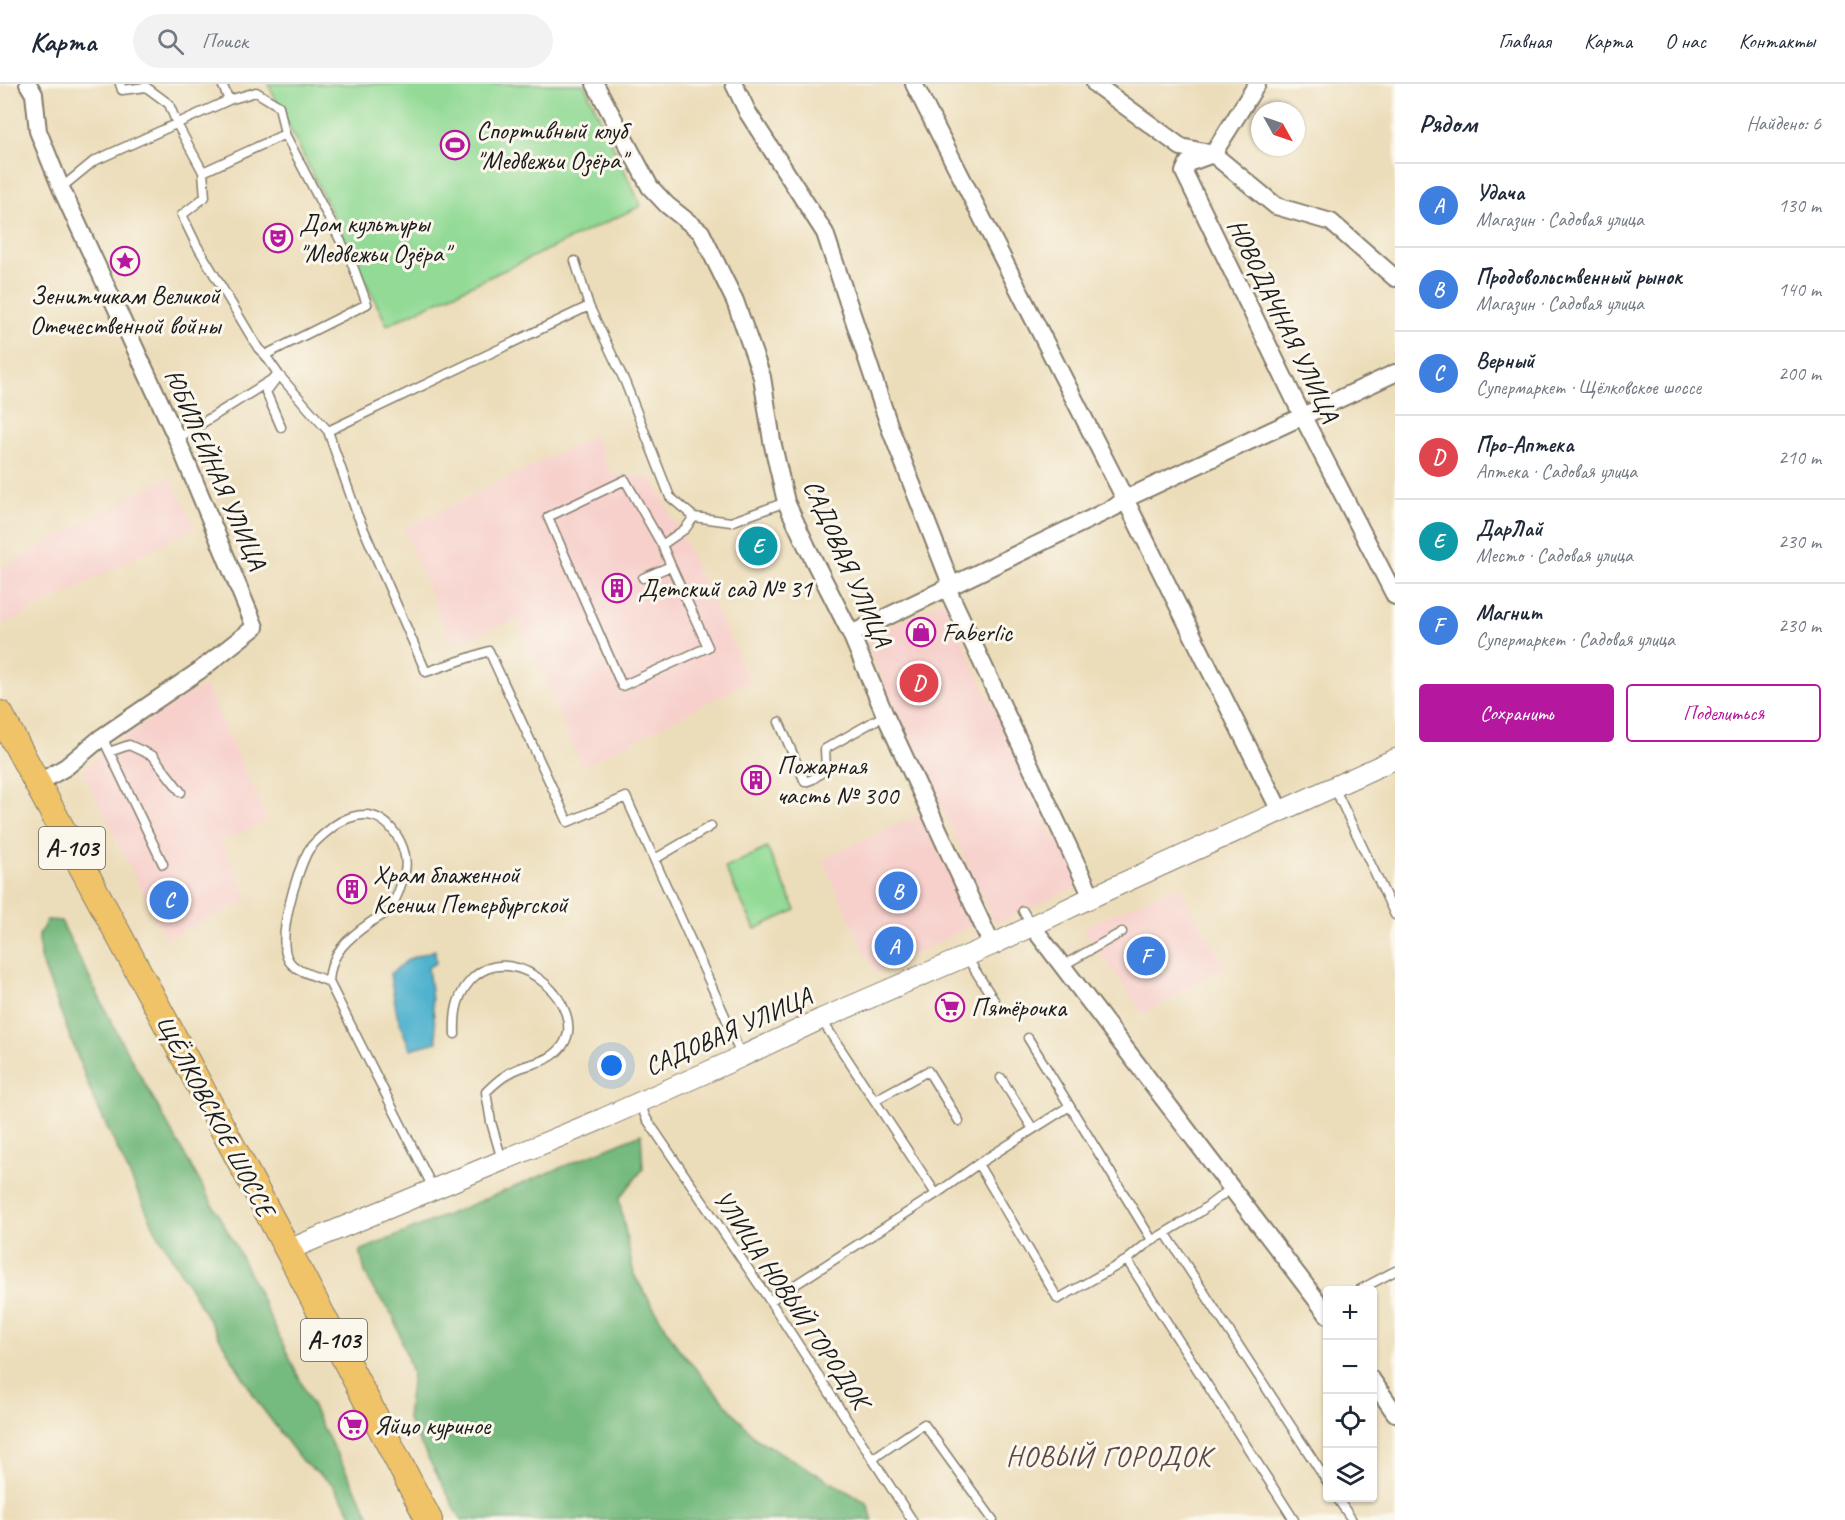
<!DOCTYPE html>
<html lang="ru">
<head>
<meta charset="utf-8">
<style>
	body { margin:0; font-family:Caveat,sans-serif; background:#f2f2f3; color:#1f2937 }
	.controls { position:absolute; right:18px; bottom:18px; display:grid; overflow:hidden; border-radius:6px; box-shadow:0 2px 4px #0004 }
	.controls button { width:54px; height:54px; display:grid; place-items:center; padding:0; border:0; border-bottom:2px solid #e0e1e3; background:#fff; color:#1f2937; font:30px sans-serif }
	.compass { position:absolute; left:1251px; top:18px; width:54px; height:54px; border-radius:50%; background:#fff; box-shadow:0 2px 4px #0004; rotate:130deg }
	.you { position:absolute; left:612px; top:982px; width:21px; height:21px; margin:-15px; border:4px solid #fff; border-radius:50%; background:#1a73e8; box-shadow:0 0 0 9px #1a73e833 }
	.badge { display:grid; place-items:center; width:39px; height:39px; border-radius:50%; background:#b5179e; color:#fff; font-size:20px; font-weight:700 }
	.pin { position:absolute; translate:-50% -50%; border:3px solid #fff; box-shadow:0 2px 6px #0006 }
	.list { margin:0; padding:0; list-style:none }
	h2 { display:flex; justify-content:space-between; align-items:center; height:78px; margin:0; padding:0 24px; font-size:26px }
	h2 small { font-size:20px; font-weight:400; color:#747a83 }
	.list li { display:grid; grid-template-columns:39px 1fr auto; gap:18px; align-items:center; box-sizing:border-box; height:84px; padding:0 24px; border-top:2px solid #e0e1e3 }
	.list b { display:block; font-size:22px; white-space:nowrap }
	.list p { margin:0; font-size:20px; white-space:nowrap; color:#747a83 }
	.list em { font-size:20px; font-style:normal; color:#747a83 }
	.actions { display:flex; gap:12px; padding:18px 24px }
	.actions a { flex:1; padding:14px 0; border:2px solid #b5179e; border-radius:6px; text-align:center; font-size:21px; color:#b5179e }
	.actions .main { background:#b5179e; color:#fff }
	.icon { flex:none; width:33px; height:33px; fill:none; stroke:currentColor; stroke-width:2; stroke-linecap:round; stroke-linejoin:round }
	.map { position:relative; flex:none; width:1395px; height:1436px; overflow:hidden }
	header { display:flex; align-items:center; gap:36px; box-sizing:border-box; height:84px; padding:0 30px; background:#fff; border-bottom:2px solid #e0e1e3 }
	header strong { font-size:28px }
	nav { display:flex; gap:33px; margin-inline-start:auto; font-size:21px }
	.search { width:420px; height:54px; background:#f2f2f3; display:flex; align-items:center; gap:15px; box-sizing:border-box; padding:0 21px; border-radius:33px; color:#747a83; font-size:22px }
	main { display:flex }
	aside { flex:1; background:#fff }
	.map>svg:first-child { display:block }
</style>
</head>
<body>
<header>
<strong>Карта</strong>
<div class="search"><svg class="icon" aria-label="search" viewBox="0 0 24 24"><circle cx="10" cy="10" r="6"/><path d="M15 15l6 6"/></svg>Поиск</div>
<nav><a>Главная</a><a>Карта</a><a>О нас</a><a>Контакты</a></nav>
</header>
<main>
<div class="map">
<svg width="1395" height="1436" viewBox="0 0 1395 1436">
	<rect width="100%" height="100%" fill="#fbf7ec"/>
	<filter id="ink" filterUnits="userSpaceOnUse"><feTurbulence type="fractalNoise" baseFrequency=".0167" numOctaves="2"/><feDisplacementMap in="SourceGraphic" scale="12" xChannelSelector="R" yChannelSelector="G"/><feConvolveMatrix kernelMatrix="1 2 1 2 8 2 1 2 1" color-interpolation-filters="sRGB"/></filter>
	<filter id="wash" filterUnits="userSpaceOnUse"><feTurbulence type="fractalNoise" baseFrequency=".008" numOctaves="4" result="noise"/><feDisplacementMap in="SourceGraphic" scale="24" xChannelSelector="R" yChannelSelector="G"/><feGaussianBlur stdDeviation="1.35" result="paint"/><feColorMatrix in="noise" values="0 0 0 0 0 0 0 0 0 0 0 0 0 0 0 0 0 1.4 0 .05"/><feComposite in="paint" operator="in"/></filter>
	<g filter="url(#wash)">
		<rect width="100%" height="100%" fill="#ecddba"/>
		<path fill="#f7d0cc" d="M595 351 611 389 654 395 750 597 582 683 518 536 451 559 403 445Z
			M170 392 195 443 4 541 0 535V484Z
			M944 516 1054 755 1060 753 1082 800 995 840 864 555Z
			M207 604 268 737 221 757 249 815 166 855 83 688 89 680 122 654 197 605Z
			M919 731 975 840 875 890 822 775Z
			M1178 801 1226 884 1144 930 1082 844Z"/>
		<path fill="#92da95" stroke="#577b58" stroke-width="1.5" d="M268 0H584L641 122 387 241Z
			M767 764 796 826 755 845 725 784Z"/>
		<path fill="#75ba7e" stroke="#486b4d" stroke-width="1.5" d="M47 836 61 837 121 957 237 1164 322 1342 372 1436H356L332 1400 302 1377 259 1320 156 1147 92 1011 40 873 39 851Z
			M641 1050 643 1085 619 1115 634 1191 678 1264 755 1354 867 1419 873 1436H461L407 1334 412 1289 394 1233 373 1205 365 1188 360 1167Z"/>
		<path fill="#50b2cf" stroke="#366776" stroke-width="1.5" d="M435 866 436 879 428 883 437 958 410 965 397 931 390 890 409 875Z"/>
	</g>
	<g filter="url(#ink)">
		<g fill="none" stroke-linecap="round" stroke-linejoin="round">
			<g stroke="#847c6b" stroke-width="11">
				<path id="service" d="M120 0 122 6 146 3 169 20 177 40 203 88
					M222 0 229 16
					M61 104 94 77 229 16 256 8 279 22 285 50
					M575 177 589 222 328 347 357 430 426 588 489 567 568 738 626 713 725 932 741 972
					M589 222 625 298 670 413 694 433 731 438 786 418
					M265 271 258 264 196 160 182 131 205 113 203 88 285 50 351 177 367 220 265 271 279 291 266 308 281 343
					M177 355 279 291 328 347
					M662 461 625 396 548 433 622 602 708 563 671 482
					M643 494 671 482 662 461 685 445 694 433
					M779 638 805 698 813 695 826 685 825 665 885 631
					M102 653 163 780
					M109 668 129 661 153 672 181 708
					M1334 703 1395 831
					M655 775 711 742
					M1023 827 1031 841
					M966 872 997 921
					M1062 882 1122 848
					M329 898C330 869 348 854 371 838 377 834 386 830 390 825 397 814 402 799 405 787 410 764 389 730 364 731 354 731 342 736 334 742 325 749 314 757 308 767 297 788 275 856 289 877 296 888 317 892 329 898L433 1104
					M455 950C454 928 457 908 475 892 518 856 588 924 563 961 552 977 536 978 520 984 506 989 496 998 486 1008L491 1038 502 1076
					M1028 954 1152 1156
					M1001 994 1033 1045
					M875 1016 928 987 959 1037
					M639 1017 646 1034 770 1217 912 1436
					M978 1080 1058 1215 1127 1176 1145 1161 1200 1128 1230 1105
					M936 1110 978 1080 1068 1023
					M1166 1150 1328 1399
					M1127 1176 1294 1436
					M1359 1206 1395 1187
					M770 1217 936 1110 821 935
					M872 1375 924 1340 993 1436
					M1337 1414 1352 1436"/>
			</g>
			<g stroke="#847c6b" stroke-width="20">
				<path id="minor" d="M28 0 34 10 38 47 61 104 177 355 255 543 199 587 102 653 66 683 38 699
					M595 0 650 103 667 121 701 148 735 217 762 293 772 357 786 418 807 463 851 550 885 631 992 861
					M734 0 748 29 825 149 890 344 949 495 947 504 1092 813
					M914 0 1125 415 1280 727
					M1095 0 1181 63 1213 70 1257 0
					M1395 194 1331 138 1276 122 1213 70 1188 79 1184 88 1303 333 1395 512
					M851 550 1115 423 1125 415 1395 289
					M1032 842 1328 1231
					M1372 1296 1395 1329"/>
			</g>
			<g stroke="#847c6b" stroke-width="22">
				<path id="tertiary" d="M288 1166 602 1035 741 973 821 935 992 861 1092 813 1395 675"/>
			</g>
			<g stroke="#847c6b" stroke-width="28">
				<path id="primary" d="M0 630 288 1166 429 1436"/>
			</g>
			<use href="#service" stroke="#fff" stroke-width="8"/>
			<use href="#minor" stroke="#fff" stroke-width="16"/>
			<use href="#tertiary" stroke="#fff" stroke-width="20"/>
			<use href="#primary" stroke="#f0c369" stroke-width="26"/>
		</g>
	</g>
	<defs>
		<g id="stadium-ring" transform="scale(1.5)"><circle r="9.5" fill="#fbf7ec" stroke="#b5179e" stroke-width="1.5"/><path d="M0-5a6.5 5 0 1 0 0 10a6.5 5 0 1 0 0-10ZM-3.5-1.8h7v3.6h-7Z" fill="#b5179e"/></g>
		<g id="theatre-ring" transform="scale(1.5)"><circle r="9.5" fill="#fbf7ec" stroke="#b5179e" stroke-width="1.5"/><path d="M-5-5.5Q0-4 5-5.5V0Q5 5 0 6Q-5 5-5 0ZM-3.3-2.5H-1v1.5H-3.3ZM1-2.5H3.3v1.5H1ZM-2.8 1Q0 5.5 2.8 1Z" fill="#b5179e"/></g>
		<g id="sight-ring" transform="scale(1.5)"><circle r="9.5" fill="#fbf7ec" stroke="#b5179e" stroke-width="1.5"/><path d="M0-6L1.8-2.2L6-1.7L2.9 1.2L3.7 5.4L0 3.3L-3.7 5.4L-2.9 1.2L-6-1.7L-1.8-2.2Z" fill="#b5179e"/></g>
		<g id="building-ring" transform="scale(1.5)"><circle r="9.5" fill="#fbf7ec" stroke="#b5179e" stroke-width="1.5"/><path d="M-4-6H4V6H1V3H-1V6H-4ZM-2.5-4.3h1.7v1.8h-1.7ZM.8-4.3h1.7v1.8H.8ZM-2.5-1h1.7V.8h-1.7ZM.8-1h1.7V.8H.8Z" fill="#b5179e"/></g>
		<g id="shop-ring" transform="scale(1.5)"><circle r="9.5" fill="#fbf7ec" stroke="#b5179e" stroke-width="1.5"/><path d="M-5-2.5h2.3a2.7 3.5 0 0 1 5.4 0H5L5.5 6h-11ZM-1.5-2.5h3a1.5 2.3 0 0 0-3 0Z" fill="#b5179e"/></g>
		<g id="supermarket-ring" transform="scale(1.5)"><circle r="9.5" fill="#fbf7ec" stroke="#b5179e" stroke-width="1.5"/><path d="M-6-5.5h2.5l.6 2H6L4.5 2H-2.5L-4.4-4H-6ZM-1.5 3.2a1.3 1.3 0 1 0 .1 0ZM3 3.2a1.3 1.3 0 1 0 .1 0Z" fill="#b5179e"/></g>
	</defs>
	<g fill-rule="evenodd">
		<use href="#stadium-ring" x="455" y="61"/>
		<use href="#theatre-ring" x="278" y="154"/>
		<use href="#sight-ring" x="125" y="177"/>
		<use href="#building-ring" x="617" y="504"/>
		<use href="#shop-ring" x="921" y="548"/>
		<use href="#building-ring" x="756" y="696"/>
		<use href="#building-ring" x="352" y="805"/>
		<use href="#supermarket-ring" x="950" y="923"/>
		<use href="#supermarket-ring" x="353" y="1341"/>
	</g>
	<g text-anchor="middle" stroke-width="6" stroke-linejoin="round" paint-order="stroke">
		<g fill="#fbf7ec" stroke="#5f5e5a" stroke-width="1.5">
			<rect x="39" y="743" width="66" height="42" rx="4.5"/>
			<rect x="301" y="1235" width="66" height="42" rx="4.5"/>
		</g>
		<g font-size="24" font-weight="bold" fill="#1c1c1c">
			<text x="72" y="772">А-103</text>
			<text x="334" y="1264">А-103</text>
		</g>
		<g font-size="26" fill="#1c1c1c" stroke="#fbf7ec" text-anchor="start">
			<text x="476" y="55">Спортивный клуб<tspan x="476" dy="30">"Медвежьи Озёра"</tspan></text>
			<text x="299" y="148">Дом культуры<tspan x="299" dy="30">"Медвежьи Озёра"</tspan></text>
			<text x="125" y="220" text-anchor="middle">Зенитчикам Великой<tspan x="125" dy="30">Отечественной войны</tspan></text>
			<text x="638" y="513">Детский сад № 31</text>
			<text x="942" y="557">Faberlic</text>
			<text x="777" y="690">Пожарная<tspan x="777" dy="30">часть № 300</tspan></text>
			<text x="373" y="799">Храм блаженной<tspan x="373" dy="30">Ксении Петербургской</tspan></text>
			<text x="971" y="932">Пятёрочка</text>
			<text x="374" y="1350">Яйцо куриное</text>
		</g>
		<g font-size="26" fill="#1c1c1c" stroke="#fbf7ec">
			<text transform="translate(1284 236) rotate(64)" y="9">НОВОДАЧНАЯ УЛИЦА</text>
			<text transform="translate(216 385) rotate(66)" y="9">ЮБИЛЕЙНАЯ УЛИЦА</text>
			<text transform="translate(848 479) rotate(66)" y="9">САДОВАЯ УЛИЦА</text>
			<text transform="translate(728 947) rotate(-24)" y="9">САДОВАЯ УЛИЦА</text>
			<text transform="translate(216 1032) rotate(62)" y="9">ЩЁЛКОВСКОЕ ШОССЕ</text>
			<text transform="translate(792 1215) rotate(56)" y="9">УЛИЦА НОВЫЙ ГОРОДОК</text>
		</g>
		<g font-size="28" letter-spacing="1.5" fill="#5e4645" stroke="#fbf7ec">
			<text x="1109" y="1382">НОВЫЙ ГОРОДОК</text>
		</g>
	</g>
</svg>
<div class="controls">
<button>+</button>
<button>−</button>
<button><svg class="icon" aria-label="locate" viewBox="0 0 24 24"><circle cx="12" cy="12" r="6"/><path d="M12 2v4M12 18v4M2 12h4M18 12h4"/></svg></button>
<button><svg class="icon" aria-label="layers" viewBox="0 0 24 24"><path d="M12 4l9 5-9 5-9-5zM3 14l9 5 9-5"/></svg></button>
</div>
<svg class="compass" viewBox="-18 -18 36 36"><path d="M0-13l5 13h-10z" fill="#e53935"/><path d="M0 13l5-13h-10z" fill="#747a83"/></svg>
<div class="you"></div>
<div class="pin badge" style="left:894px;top:862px;background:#3f7fe0">A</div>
<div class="pin badge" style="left:898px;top:807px;background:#3f7fe0">B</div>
<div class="pin badge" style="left:169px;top:816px;background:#3f7fe0">C</div>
<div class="pin badge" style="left:919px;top:599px;background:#e0444e">D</div>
<div class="pin badge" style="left:758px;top:462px;background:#0f9aa8">E</div>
<div class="pin badge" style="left:1146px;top:872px;background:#3f7fe0">F</div>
</div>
<aside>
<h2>Рядом<small>Найдено: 6</small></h2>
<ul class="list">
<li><span class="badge" style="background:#3f7fe0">A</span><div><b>Удача</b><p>Магазин · Садовая улица</p></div><em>130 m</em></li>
<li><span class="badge" style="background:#3f7fe0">B</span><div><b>Продовольственный рынок</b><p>Магазин · Садовая улица</p></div><em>140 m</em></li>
<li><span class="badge" style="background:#3f7fe0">C</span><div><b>Верный</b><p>Супермаркет · Щёлковское шоссе</p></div><em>200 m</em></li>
<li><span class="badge" style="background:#e0444e">D</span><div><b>Про-Аптека</b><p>Аптека · Садовая улица</p></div><em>210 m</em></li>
<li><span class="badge" style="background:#0f9aa8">E</span><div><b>ДарЛай</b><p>Место · Садовая улица</p></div><em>230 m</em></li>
<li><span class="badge" style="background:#3f7fe0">F</span><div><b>Магнит</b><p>Супермаркет · Садовая улица</p></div><em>230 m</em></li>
</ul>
<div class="actions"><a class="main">Сохранить</a><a>Поделиться</a></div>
</aside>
</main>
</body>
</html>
